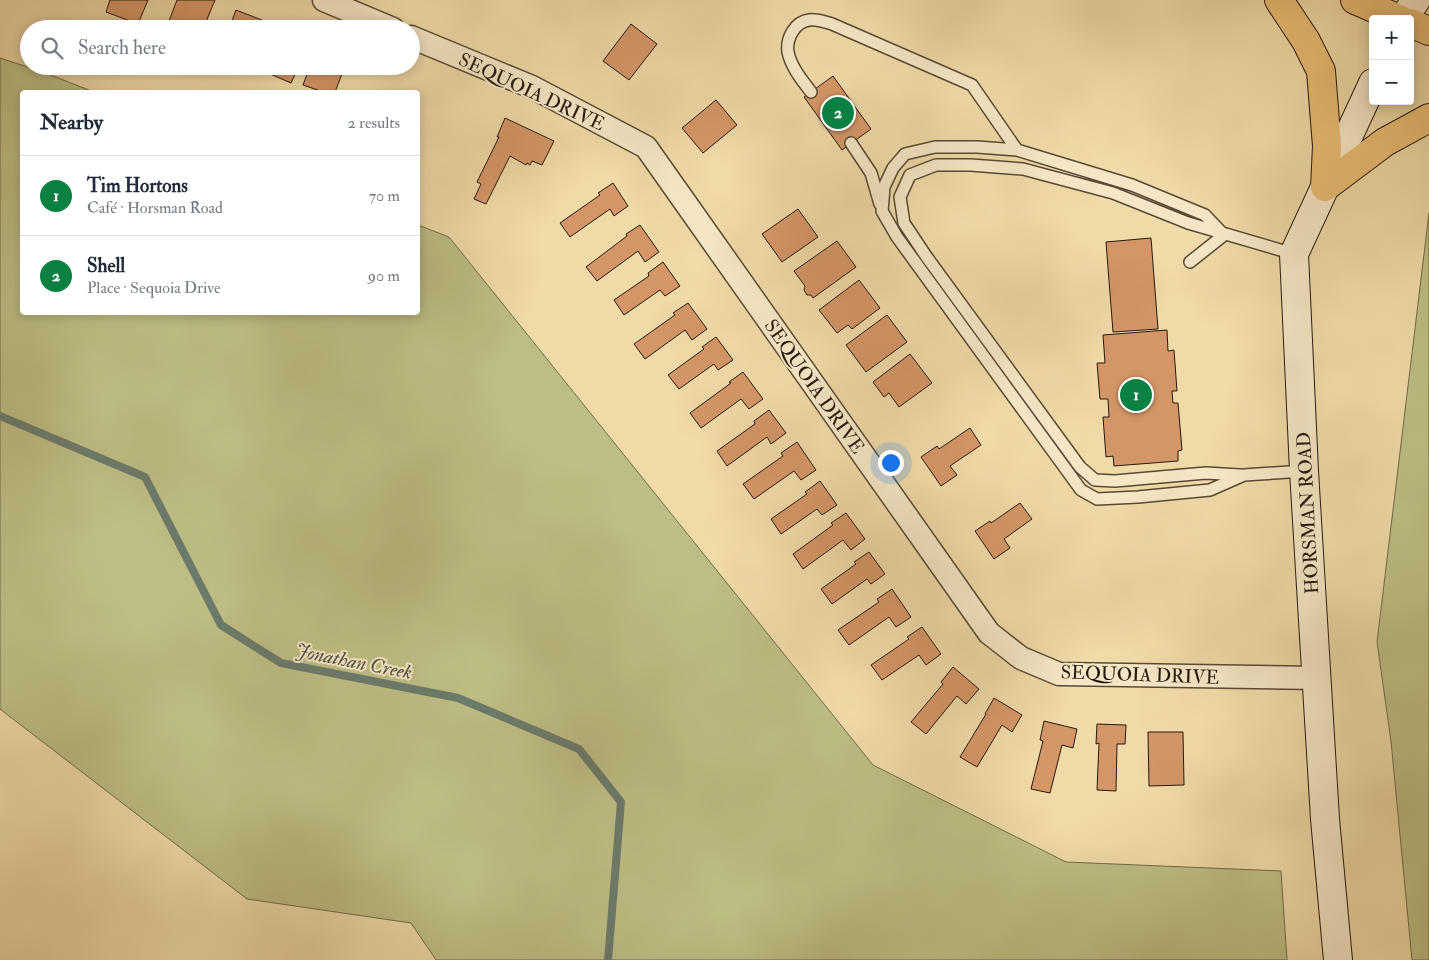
<!DOCTYPE html>
<html lang="en">
<head>
<meta charset="utf-8">
<style>
	body { margin:0; font-family:"IM FELL Double Pica",serif; background:#f6f6f7; color:#1f2937 }
	.controls { position:absolute; right:15px; top:15px; display:grid; overflow:hidden; border-radius:5px; box-shadow:0 2px 12px #0003 }
	.controls button { width:45px; height:45px; display:grid; place-items:center; padding:0; border:0; border-bottom:1px solid #e0e1e3; background:#fff; color:#1f2937; font:25px sans-serif }
	.you { position:absolute; left:890px; top:462px; width:18px; height:18px; margin:-12px; border:4px solid #fff; border-radius:50%; background:#1a73e8; box-shadow:0 0 0 8px #1a73e833 }
	.badge { display:grid; place-items:center; width:32px; height:32px; border-radius:50%; background:#0b8043; color:#fff; font-size:16px; font-weight:700 }
	.pin { position:absolute; translate:-50% -50%; border:2px solid #fff; box-shadow:0 1px 5px #0006 }
	.list { margin:0; padding:0; list-style:none }
	h2 { display:flex; justify-content:space-between; align-items:center; height:65px; margin:0; padding:0 20px; font-size:21px }
	h2 small { font-size:16px; font-weight:400; color:#747a83 }
	.list li { display:grid; grid-template-columns:32px 1fr auto; gap:15px; align-items:center; box-sizing:border-box; height:80px; padding:0 20px; border-top:1px solid #e0e1e3 }
	.list b { display:block; font-size:19px; white-space:nowrap }
	.list p { margin:0; font-size:16px; white-space:nowrap; color:#747a83 }
	.list em { font-size:16px; font-style:normal; color:#747a83 }
	.icon { flex:none; width:28px; height:28px; fill:none; stroke:currentColor; stroke-width:2; stroke-linecap:round; stroke-linejoin:round }
	.map { position:relative; flex:none; width:1429px; height:960px; overflow:hidden }
	.search { position:absolute; background:#fff; box-shadow:0 2px 12px #0003; left:20px; top:20px; width:400px; height:55px; display:flex; align-items:center; gap:12px; box-sizing:border-box; padding:0 18px; border-radius:28px; color:#747a83; font-size:19px }
	.panel { position:absolute; background:#fff; box-shadow:0 2px 12px #0003; left:20px; top:90px; width:400px; height:225px; border-radius:5px }
	.map>svg:first-child { display:block }
</style>
</head>
<body>
<div class="map">
<svg width="1429" height="960" viewBox="0 0 1429 960">
	<rect width="100%" height="100%" fill="#f0daa8"/>
	<filter id="stains"><feTurbulence type="fractalNoise" baseFrequency=".004" numOctaves="4"/><feColorMatrix values="0 0 0 0 .2 0 0 0 0 .09 0 0 0 0 .02 0 0 0 .5 -.17"/></filter>
	<radialGradient id="worn" r=".72"><stop offset=".6" stop-color="#630" stop-opacity="0"/><stop offset="1" stop-color="#630" stop-opacity=".3"/></radialGradient>
	<path fill="#bdbe85" stroke="#716c4a" d="M0 58 43 72 94 92H22V312H418V225L449 237 873 765 1066 862 1281 871 1287 960H436L411 923 247 899 0 709Z
		M1429 213V960H1412L1391 741 1377 642Z"/>
	<g fill="none" stroke-linecap="round" stroke-linejoin="round">
		<path stroke="#6b7b6b" stroke-width="8" d="M0 416 145 477 221 625 281 663 458 698 579 749 621 802 608 960"/>
	</g>
	<path fill="#d49667" stroke="#251a0e" d="M110 0H148L138 24 106 12Z
		M177 0H215L203 29H166Z
		M236 10 267 22 264 29H229Z
		M631 24 657 44 629 80 603 61Z
		M263 66H299L291 83 261 70Z
		M310 66H345L335 92H323L303 85Z
		M833 76 871 129 842 150 804 97Z
		M716 100 737 125 703 153 682 128Z
		M505 118 554 141 542 165 532 161 530 165 527 163 526 165 510 156 486 204 474 199 481 184 477 182 499 137H497Z
		M613 183 628 206 614 216 610 209 570 237 560 223 600 195 598 193Z
		M798 209 818 237 782 262 762 234Z
		M640 225 659 252 645 262 638 251 597 281 586 267 627 236 626 234Z
		M1151 238 1158 329 1113 332 1106 242Z
		M837 241 856 267 813 298 811 295H807L804 290 805 286 794 271Z
		M663 262 680 286 665 296 660 290 624 315 614 300 649 276 648 273Z
		M859 280 880 308 852 329 848 325 837 333 819 310Z
		M688 303 707 329 692 340 685 330 645 359 634 344 675 315 673 313Z
		M887 315 907 342 866 372 846 345Z
		M1167 330 1168 351 1174 350 1177 391H1172L1173 403H1178L1182 450 1178 451V461L1114 466 1113 456 1106 457 1103 417H1109L1108 399H1100L1097 363H1105L1103 335Z
		M716 337 733 360 718 370 714 364 679 389 668 375 704 349 702 347Z
		M910 354 932 383 899 407 889 393 884 397 873 382Z
		M743 372 763 399 749 409 741 399 701 428 690 413 731 383 729 382Z
		M769 410 786 433 771 444 767 437 727 466 717 451 755 424 754 421Z
		M970 428 981 445 950 466 957 475 941 486 921 457 937 446 939 449Z
		M797 442 816 470 801 480 794 471 754 499 743 484 783 456 781 453Z
		M820 481 837 505 822 515 817 509 781 534 771 519 807 494 805 492Z
		M1020 503 1032 519 1004 539 1010 548 994 559 975 531 990 521 991 523Z
		M846 513 865 539 851 550 843 540 803 569 793 554 833 525 831 523Z
		M869 552 885 574 871 584 867 579 832 604 821 589 856 564 854 562Z
		M892 589 911 617 896 627 889 617 849 645 838 630 879 602 877 599Z
		M922 627 941 654 926 665 919 655 882 680 871 665 909 639 907 637Z
		M953 667 979 689 966 704 957 696 926 734 911 722 943 684 941 682Z
		M994 698 1022 715 1012 732 1002 725 977 767 960 757 986 714H985Z
		M1044 721 1077 729 1073 748 1062 745 1050 793 1031 789 1043 741 1040 740Z
		M1097 724 1126 725 1125 744H1117L1116 791 1097 790 1099 743 1096 744Z
		M1148 732H1183L1184 785 1149 786Z"/>
	<g fill="none" stroke-linecap="round" stroke-linejoin="round">
		<g stroke="#584a34" stroke-width="14">
			<path id="lane" d="M811 92C802 80 791 67 788 52 786 38 795 22 809 20 817 19 825 22 832 24L972 85 1017 150
				M851 143 871 173 880 204
				M1190 262 1224 235 1205 215 1132 185 1017 150 977 147H935L905 154 893 168 884 187 882 211 897 237 1081 490 1097 499 1138 497 1210 490 1244 475 1304 471
				M1240 475 1206 473 1115 481 1095 480 1080 467 926 256 904 223 900 197 910 175 936 165H971L1023 169 1113 193 1188 223 1294 254"/>
		</g>
		<g stroke="#584a34" stroke-width="25">
			<path id="street" d="M324 0 393 29
				M411 37 532 87 646 147 989 633 1021 658 1059 674 1317 678"/>
		</g>
		<g stroke="#251a0e" stroke-width="30">
			<path id="secondary" d="M1403 19 1416 0
				M1338 960 1325 819 1304 471 1294 254 1373 83"/>
		</g>
		<g stroke="#251a0e" stroke-width="30">
			<path id="primary" d="M1279 0 1306 41 1321 71 1327 146 1325 187
				M1355 0 1399 19
				M1410 23 1429 31
				M1325 187 1385 142 1429 118"/>
		</g>
		<use href="#lane" stroke="#f5e7c6" stroke-width="11"/>
		<use href="#street" stroke="#f5e7c6" stroke-width="22"/>
		<use href="#secondary" stroke="#f5e7c6" stroke-width="28"/>
		<use href="#primary" stroke="#e8bd74" stroke-width="28"/>
	</g>
	<g text-anchor="middle" stroke-width="4" stroke-linejoin="round" paint-order="stroke">
		<g font-size="19" fill="#251a0e" stroke="#f5e7c6">
			<text transform="translate(532 91) rotate(25)" y="7">SEQUOIA DRIVE</text>
			<text transform="translate(815 386) rotate(55)" y="7">SEQUOIA DRIVE</text>
			<text transform="translate(1307 513) rotate(-93)" y="7">HORSMAN ROAD</text>
			<text transform="translate(1140 674) rotate(2)" y="7">SEQUOIA DRIVE</text>
		</g>
		<g font-size="20" font-style="italic" fill="#4e5244" stroke="#f5e7c6">
			<text transform="translate(354 661) rotate(11)" y="7">Jonathan Creek</text>
		</g>
	</g>
	<rect width="100%" height="100%" filter="url(#stains)"/>
	<rect width="100%" height="100%" fill="url(#worn)"/>
</svg>
<div class="controls">
<button>+</button>
<button>−</button>
</div>
<div class="you"></div>
<div class="pin badge" style="left:1136px;top:395px">1</div>
<div class="pin badge" style="left:838px;top:113px">2</div>
<div class="search"><svg class="icon" aria-label="search" viewBox="0 0 24 24"><circle cx="10" cy="10" r="6"/><path d="M15 15l6 6"/></svg>Search here</div>
<section class="panel">
<h2>Nearby<small>2 results</small></h2>
<ul class="list">
<li><span class="badge">1</span><div><b>Tim Hortons</b><p>Café · Horsman Road</p></div><em>70 m</em></li>
<li><span class="badge">2</span><div><b>Shell</b><p>Place · Sequoia Drive</p></div><em>90 m</em></li>
</ul>
</section>
</div>
</body>
</html>
